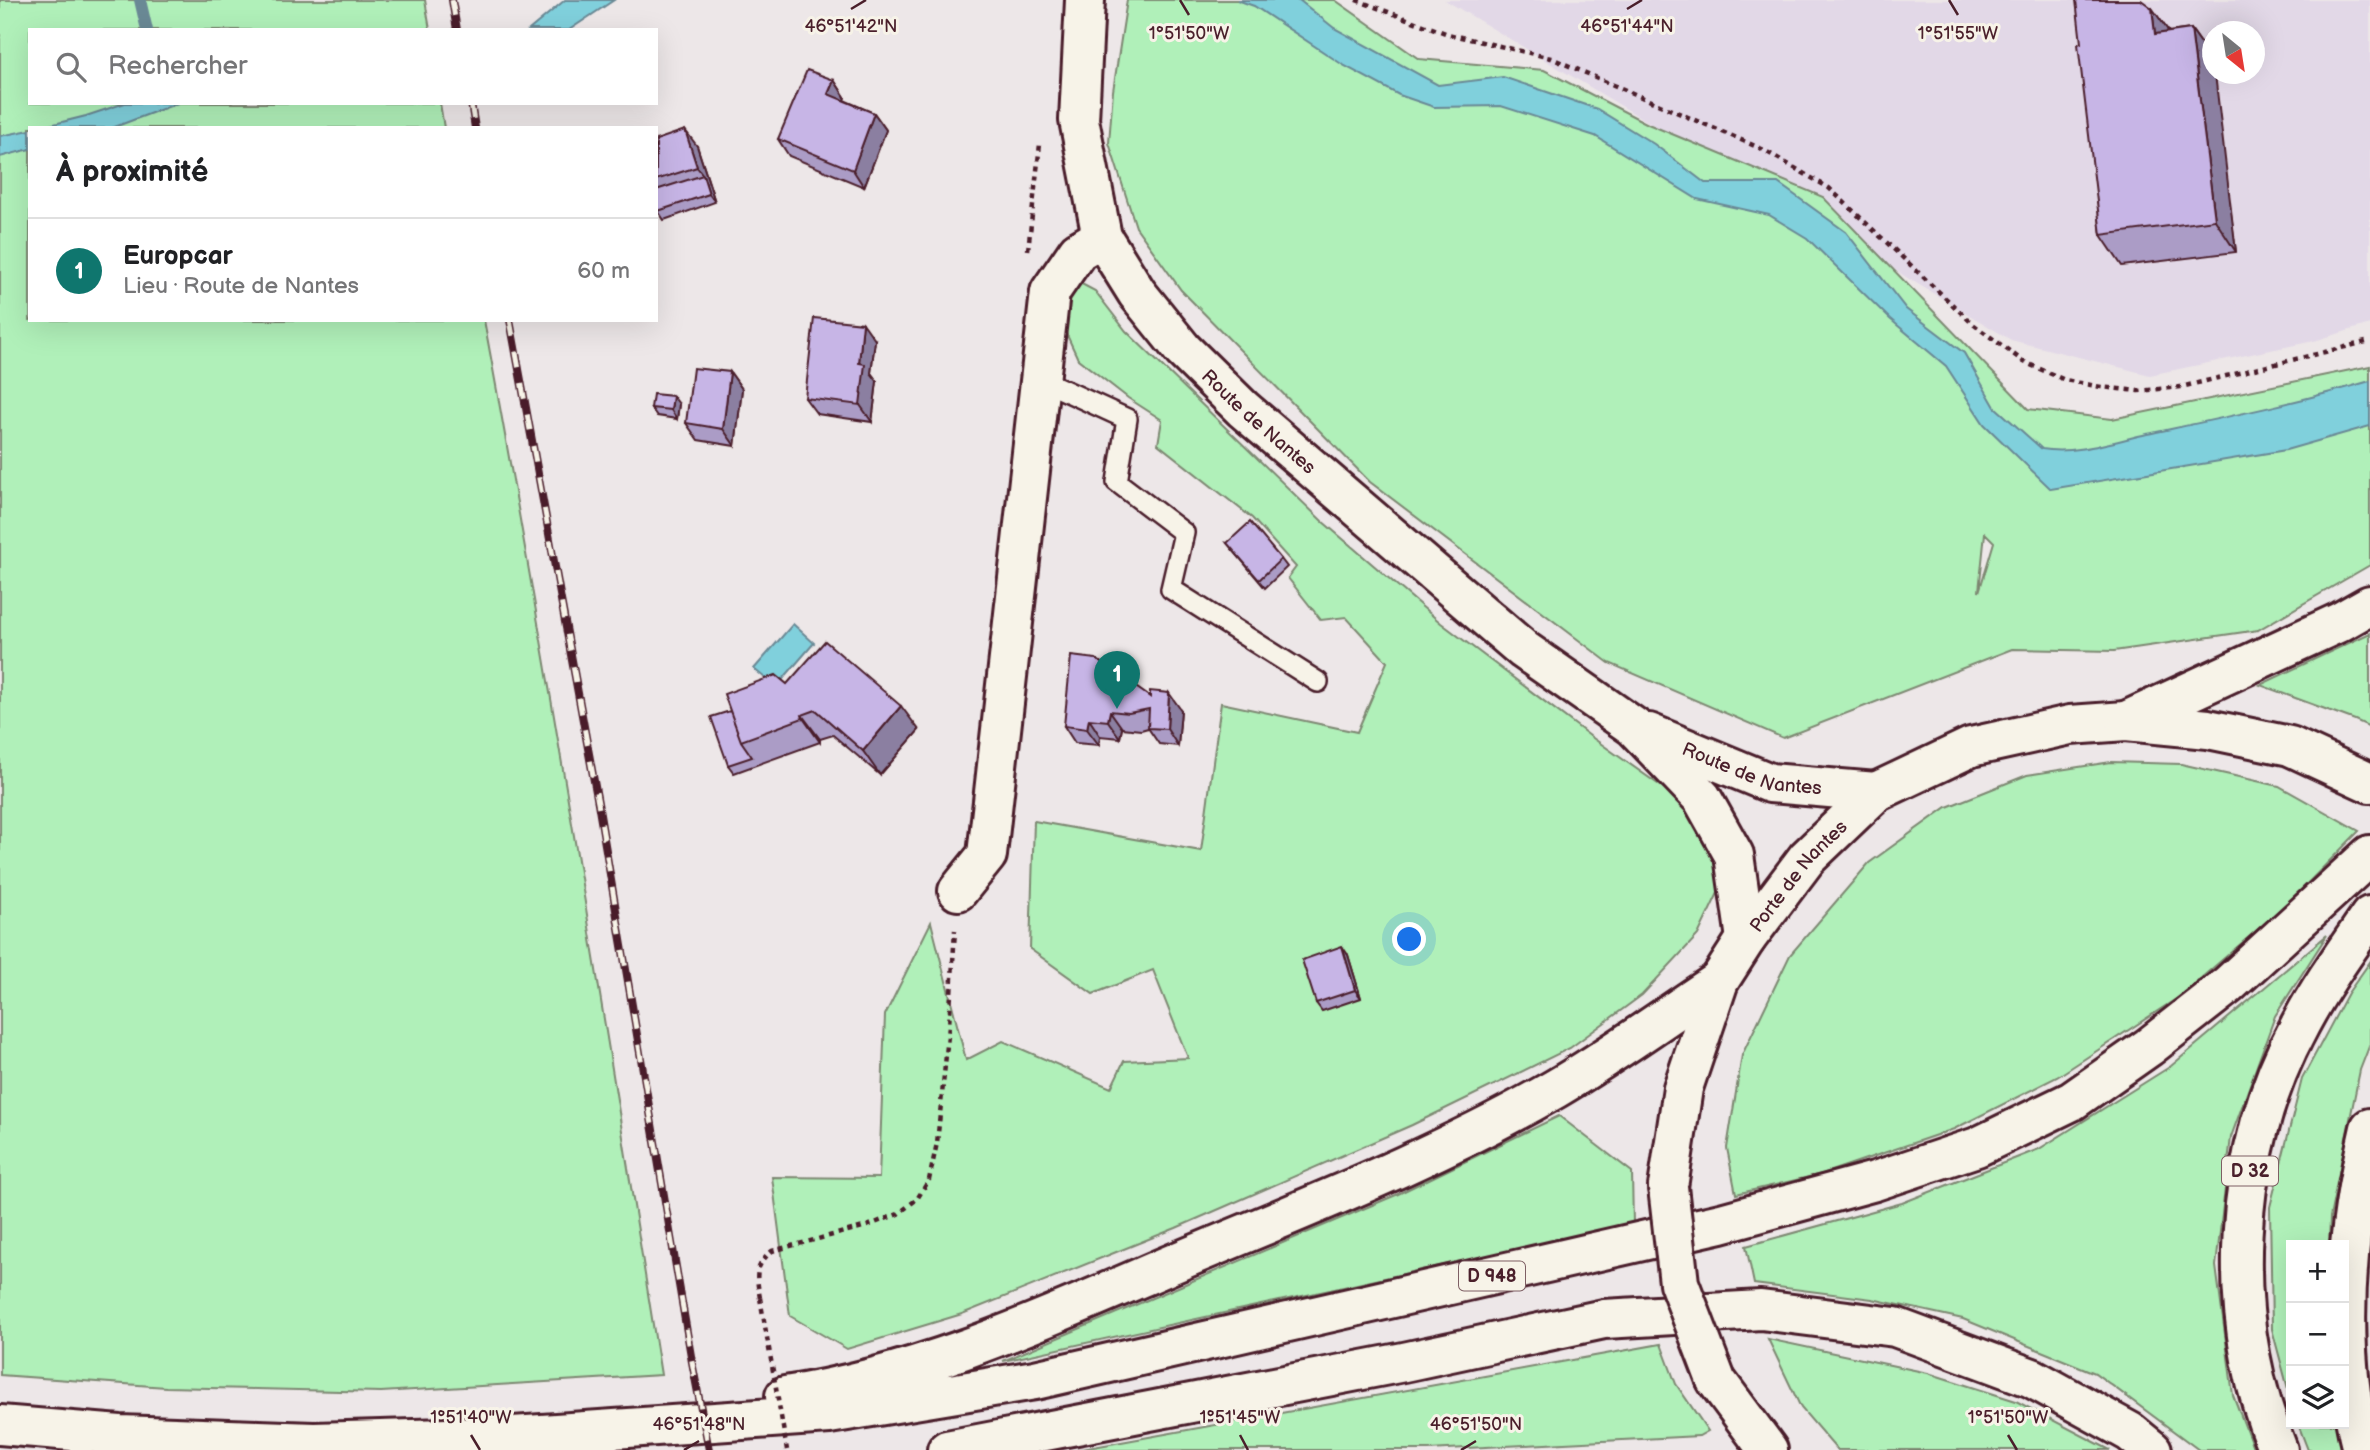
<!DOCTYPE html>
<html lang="fr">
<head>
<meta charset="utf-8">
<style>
	body { margin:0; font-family:"Balsamiq Sans",sans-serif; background:#f2f2f2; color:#202124 }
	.controls { position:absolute; right:21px; bottom:21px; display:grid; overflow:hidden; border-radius:0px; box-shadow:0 7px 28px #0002 }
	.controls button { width:63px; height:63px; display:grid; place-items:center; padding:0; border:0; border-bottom:2px solid #e0e0e0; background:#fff; color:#202124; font:35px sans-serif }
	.compass { position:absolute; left:2202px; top:21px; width:63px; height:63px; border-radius:50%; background:#fff; box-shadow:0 7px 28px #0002; rotate:150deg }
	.you { position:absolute; left:1410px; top:940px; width:24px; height:24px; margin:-18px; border:5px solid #fff; border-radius:50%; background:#1a73e8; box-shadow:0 0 0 10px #1a73e833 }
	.badge { display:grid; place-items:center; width:46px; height:46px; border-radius:50%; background:#0f766e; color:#fff; font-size:23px; font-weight:700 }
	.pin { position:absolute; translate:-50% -58px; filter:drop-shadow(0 2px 4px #0008) }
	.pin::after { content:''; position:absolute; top:37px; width:24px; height:21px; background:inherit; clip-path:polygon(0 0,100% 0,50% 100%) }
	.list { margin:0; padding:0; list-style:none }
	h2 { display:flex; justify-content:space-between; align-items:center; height:91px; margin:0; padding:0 28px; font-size:30px }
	h2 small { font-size:23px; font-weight:400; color:#757577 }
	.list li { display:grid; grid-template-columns:46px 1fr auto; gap:21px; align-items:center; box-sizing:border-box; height:105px; padding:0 28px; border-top:2px solid #e0e0e0 }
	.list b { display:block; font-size:26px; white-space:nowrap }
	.list p { margin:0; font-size:23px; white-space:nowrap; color:#757577 }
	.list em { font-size:23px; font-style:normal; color:#757577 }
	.icon { flex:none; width:38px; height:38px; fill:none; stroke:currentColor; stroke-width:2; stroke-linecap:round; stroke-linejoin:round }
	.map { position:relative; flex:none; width:2370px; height:1450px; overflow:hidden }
	.search { position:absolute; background:#fff; box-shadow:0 7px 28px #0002; left:28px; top:28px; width:630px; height:77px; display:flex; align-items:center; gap:18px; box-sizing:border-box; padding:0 24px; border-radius:0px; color:#757577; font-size:26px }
	.panel { position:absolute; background:#fff; box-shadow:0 7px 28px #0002; left:28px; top:126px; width:630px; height:196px; border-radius:0px }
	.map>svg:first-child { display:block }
</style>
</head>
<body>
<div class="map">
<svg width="2370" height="1450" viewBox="0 0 2370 1450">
	<rect width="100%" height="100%" fill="#ede7e8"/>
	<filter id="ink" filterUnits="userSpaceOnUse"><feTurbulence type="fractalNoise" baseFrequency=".0143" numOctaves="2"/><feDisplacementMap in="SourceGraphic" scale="14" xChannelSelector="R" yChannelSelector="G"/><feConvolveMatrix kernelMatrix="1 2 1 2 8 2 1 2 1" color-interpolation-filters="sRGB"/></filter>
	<g filter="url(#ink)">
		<path fill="#e2d8e7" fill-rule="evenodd" d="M1445 0H2370V324L2314 341 2150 375 2011 340ZM2212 32H2254V74H2212Z"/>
		<path fill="#b0f0b9" stroke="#7d8872" stroke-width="2" fill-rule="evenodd" d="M0 0H425L430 30H30V103H440L444 128H30V320H484C549 671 605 1023 661 1375L381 1392 166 1387 0 1375Z
			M1127 0H1335L1419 59 1544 70 1648 124 1823 197 2028 409 2112 419 2370 366V565L2258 630 2114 651 2012 649 1783 738 1609 663 1370 482 1181 290 1136 227 1109 143 1113 91ZM1985 533 1994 542 1979 592V591Z
			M1076 281 1095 291 1126 331 1322 521 1441 623 1590 736 1682 801 1716 844 1719 891 1698 935 1642 995 1570 1048 1412 1125 1176 1228 962 1314 847 1349 790 1316 772 1177 879 1178 885 1015 931 922 966 1060 1003 1041 1111 1088 1124 1061 1188 1058 1153 970 1093 994 1030 949 1034 821 1201 851 1221 703 1357 732 1387 662 1346 617 1321 620 1288 578 1296 567 1252 518 1158 444 1162 420 1128 398 1078 359 1066 333V295Z
			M2370 633V727L2355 720 2260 685Z
			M2111 762 2181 764 2279 786 2359 831 2286 905 2179 997 2057 1077 1954 1129 1822 1174 1736 1194 1727 1148 1742 1055 1790 955 1869 863 1947 807 2027 775Z
			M2327 935 2275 1016 2231 1137 2216 1266 2233 1395 2254 1450H2199L2095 1373 1963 1319 1872 1299 1754 1284 1746 1246 1902 1203 2039 1149 2171 1066Z
			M2370 962V1044L2360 1070 2330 1217 2329 1245H2291V1400L2272 1329 2270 1207 2302 1079 2348 993Z
			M1559 1116 1632 1172 1633 1224 1003 1361 1396 1195Z
			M1768 1339 1928 1373 2016 1401 2110 1450H1837L1801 1408Z
			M1661 1344 1676 1384 1708 1431 1699 1436 1428 1450H1077Z
			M2298 1424H2337L2344 1450H2308Z"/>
		<path fill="#80d0dc" stroke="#6a8995" stroke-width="2" d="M565 0H614L569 30H529Z
			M1237 0H1299L1334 28 1438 85 1503 77 1597 109 1654 144 1705 183H1778L1846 232 1906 309 1964 353 1995 407 2042 449C2075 455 2115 441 2147 434 2222 418 2296 403 2370 381V426L2286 450 2051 489 1984 424 1946 366 1890 319 1807 238 1769 215 1697 199 1595 136 1501 106 1434 107 1399 95 1343 65 1254 6Z
			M125 103H178L112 128H38L86 116Z
			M30 130V149L0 157V136Z
			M793 624 814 643 776 687 754 669Z"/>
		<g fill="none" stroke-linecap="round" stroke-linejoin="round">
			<path stroke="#6a8995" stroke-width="12" d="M140 0 147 30"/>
			<g stroke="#4a1f2b" stroke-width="24">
				<path id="service" d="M1042 380 1127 419 1117 482 1184 533 1171 589 1318 682"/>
			</g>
			<g stroke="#4a1f2b" stroke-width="44">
				<path id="minor" d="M958 891 987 855 1050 292 1078 251 1102 237"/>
			</g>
			<g stroke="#4a1f2b" stroke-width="44">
				<g id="secondary">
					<path id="s1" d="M1085 0 1079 120 1102 237 1137 293 1183 350 1243 409 1524 650 1634 727 1702 798 1734 855 1746 939"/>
					<path id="s2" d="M1649 733 1770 783 1876 792"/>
				</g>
			</g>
			<g stroke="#4a1f2b" stroke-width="44">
				<g id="primary">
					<path id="s3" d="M1668 1187 1683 1088 1719 981 1746 939 1807 858 1876 792 1971 747 2070 725 2126 721 2208 729 2290 746 2370 783"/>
					<path d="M1716 1380 1768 1450"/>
				</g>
			</g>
			<g stroke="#4a1f2b" stroke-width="44">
				<path id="trunk" d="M2126 721 2340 622 2370 605
					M785 1396C919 1376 1042 1320 1165 1267 1297 1211 1432 1160 1555 1089 1610 1057 1666 1016 1719 981
					M0 1425 120 1435 314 1442 513 1436 829 1414 1035 1380 1721 1223 1875 1181 1977 1147 2072 1101 2149 1047 2228 985 2370 855
					M947 1450 1404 1362 1604 1319 1761 1310 1895 1327 2032 1378 2130 1432 2152 1450
					M2278 1450C2223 1315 2231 1151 2301 1023 2321 985 2346 951 2370 916
					M2362 1450C2335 1346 2346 1231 2370 1128"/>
			</g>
			<path stroke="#4a1f2b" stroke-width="4.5" stroke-dasharray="5 5" stroke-linecap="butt" d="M1356 0 1448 34 1551 58 1762 149 1829 188 1973 324 2024 362 2065 380 2101 387 2138 391 2181 387 2370 341
				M1028 250 1040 144
				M760 1298C756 1275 754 1267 772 1251L867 1226 898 1214 917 1199 929 1180 937 1143 949 1026 955 930"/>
			<use href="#service" stroke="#f7f3e8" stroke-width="19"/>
			<use href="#minor" stroke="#f7f3e8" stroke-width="38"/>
			<use href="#secondary" stroke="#f7f3e8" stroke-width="38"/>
			<use href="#primary" stroke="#f7f3e8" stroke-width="38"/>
			<use href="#trunk" stroke="#f7f3e8" stroke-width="38"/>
			<g stroke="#4a1f2b" stroke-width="8">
				<path id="rail" d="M452 0 457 30
					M471 103 475 128
					M510 320 598 803 692 1362 709 1450"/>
			</g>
			<use href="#rail" stroke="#f7f3e8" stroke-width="5" stroke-dasharray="16" stroke-linecap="butt"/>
			<g stroke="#4a1f2b" stroke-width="44" stroke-linecap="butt">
				<path id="primary-bridge" d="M1668 1187 1679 1283 1716 1380"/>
			</g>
			<path stroke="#4a1f2b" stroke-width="4.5" stroke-dasharray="5 5" stroke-linecap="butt" d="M760 1298 787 1450"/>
			<use href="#primary-bridge" stroke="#f7f3e8" stroke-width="38"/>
		</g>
		<path fill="#ab9cc6" stroke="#4a1f2b" stroke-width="2" d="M2152 8 2169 32 2191 29 2213 60V74L2236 252 2122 266 2101 235 2081 43Z
			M834 80 845 97 844 100 874 113 886 130 864 187 789 156 778 139Z
			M656 140 697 146 715 202 664 220 658 211 656 207Z
			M875 340 871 373 877 381 872 422 817 414 805 398Z
			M730 372 742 389 735 446 698 440 686 423Z
			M679 404 677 419 657 416 651 408Z
			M1227 543 1281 559 1287 567 1265 588Z
			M787 684 919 730 880 775 833 735 820 739V742L734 773 728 765 730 711Z
			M1150 697 1181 710 1178 746 1159 744 1148 728 1141 730 1122 728 1120 738 1100 736 1099 745 1075 743 1064 726Z
			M1348 955 1361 998 1322 1011 1316 1003Z"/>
		<path fill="#8b7fa1" stroke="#4a1f2b" stroke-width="2" d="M2152 8 2174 39 2155 34Z
			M2191 29 2213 60V74H2215L2236 252 2215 220Z
			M834 80 845 97 840 111 828 94Z
			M874 113 886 130 864 187 853 170Z
			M685 130 697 146 715 202 709 194 703 175 697 167Z
			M863 323 875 340 871 373 877 381 872 422 860 405 859 363Z
			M730 372 742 389 735 446 723 429Z
			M673 396 679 404 677 419 671 410Z
			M1169 693 1181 710 1178 746 1167 729Z
			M901 706 919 730 880 775 863 751Z
			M1110 711 1122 728 1120 738 1108 721Z
			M802 715 820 739V742L803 718Z
			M1089 719 1100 736 1099 745 1087 729Z
			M1342 946 1348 955 1361 998 1355 990Z"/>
		<path fill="#c7b5e6" stroke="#4a1f2b" stroke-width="2" d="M2076 0H2141L2152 8 2155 34 2191 29 2215 220 2101 235 2078 44 2081 43Z
			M807 70 834 80 828 94 874 113 853 170 778 139Z
			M685 130 697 167 656 180V140Z
			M703 175 709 194 658 211 656 207V190Z
			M814 318 863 323 859 363 865 364 860 405 805 398Z
			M693 368 730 372 723 429 686 423Z
			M653 394 673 396 671 410 651 408Z
			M1250 522 1281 559 1259 580 1227 543Z
			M825 641 901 706 863 751 816 710 802 715 803 718 741 741 724 694 776 675 787 684Z
			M1071 656 1096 659 1150 697V691L1169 693 1167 729 1148 728 1149 709 1129 713 1110 711 1108 721 1089 719 1087 729 1064 726Z
			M730 711 741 741 752 757 728 765 711 717Z
			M1342 946 1355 990 1316 1003 1302 960Z"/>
	</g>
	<path fill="none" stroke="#4a1f2b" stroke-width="2.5" d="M1180 0 1189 15M1949 0 1958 15M851 9 866 0M1627 9 1642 0M471 1435 480 1450M1240 1435 1248 1450M2008 1435 2017 1450M684 1450 699 1441M1461 1450 1476 1441"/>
	<g text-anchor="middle" stroke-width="6" stroke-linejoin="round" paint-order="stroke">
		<g fill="#f7f3e8" stroke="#7e5f64" stroke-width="2">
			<rect x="2222" y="1156.5" width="56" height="29" rx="5"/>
			<rect x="1459" y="1261.5" width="66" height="29" rx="5"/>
		</g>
		<g font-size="18" font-weight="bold" fill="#4a1f2b">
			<text x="2250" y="1177">D 32</text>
			<text x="1492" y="1282">D 948</text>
		</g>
		<g font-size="19" fill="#4a1f2b" stroke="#f7f3e8">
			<text dy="7" stroke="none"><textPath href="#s1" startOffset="483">Route de Nantes</textPath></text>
			<text dy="7" stroke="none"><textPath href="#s2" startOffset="110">Route de Nantes</textPath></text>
			<text dy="7" stroke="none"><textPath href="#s3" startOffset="345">Porte de Nantes</textPath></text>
		</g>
	</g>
	<g font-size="18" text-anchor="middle" fill="#4a1f2b" stroke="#f7f3e8" stroke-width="6" stroke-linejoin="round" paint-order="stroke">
		<text x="851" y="32">46°51'42"N</text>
		<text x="1627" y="32">46°51'44"N</text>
		<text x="1189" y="39">1°51'50"W</text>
		<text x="1958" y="39">1°51'55"W</text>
		<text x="471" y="1423">1°51'40"W</text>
		<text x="1240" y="1423">1°51'45"W</text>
		<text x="2008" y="1423">1°51'50"W</text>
		<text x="699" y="1430">46°51'48"N</text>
		<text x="1476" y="1430">46°51'50"N</text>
	</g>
</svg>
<div class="controls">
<button>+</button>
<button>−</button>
<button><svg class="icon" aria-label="layers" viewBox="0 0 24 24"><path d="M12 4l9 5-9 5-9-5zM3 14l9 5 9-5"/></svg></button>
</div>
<svg class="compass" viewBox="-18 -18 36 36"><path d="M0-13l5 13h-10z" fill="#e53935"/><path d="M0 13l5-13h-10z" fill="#757577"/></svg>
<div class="you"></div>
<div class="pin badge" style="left:1117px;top:709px">1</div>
<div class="search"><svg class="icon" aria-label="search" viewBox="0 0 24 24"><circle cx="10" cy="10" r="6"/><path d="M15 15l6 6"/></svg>Rechercher</div>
<section class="panel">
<h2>À proximité<small></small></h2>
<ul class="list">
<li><span class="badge">1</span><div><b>Europcar</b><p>Lieu · Route de Nantes</p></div><em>60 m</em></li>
</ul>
</section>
</div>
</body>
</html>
